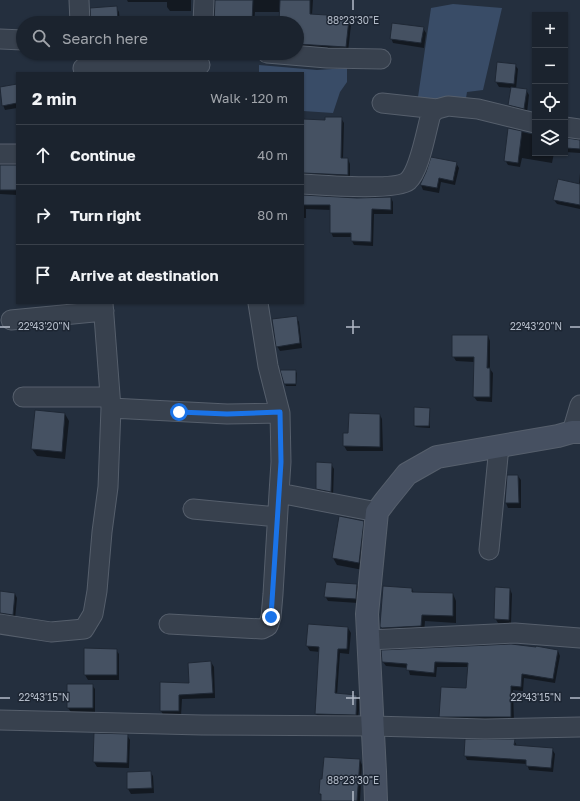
<!DOCTYPE html>
<html lang="en">
<head>
<meta charset="utf-8">
<style>
	body { margin:0; font-family:"Golos Text",sans-serif; background:#242b36; color:#f1f3f6 }
	.controls { position:absolute; right:12px; top:12px; display:grid; overflow:hidden; border-radius:0px; box-shadow:0 1px 3px #0004 }
	.controls button { width:36px; height:36px; display:grid; place-items:center; padding:0; border:0; border-bottom:1px solid #39404a; background:#1b232e; color:#f1f3f6; font:20px sans-serif }
	.stop { position:absolute; width:12px; height:12px; margin:-9px; border:3px solid #1a73e8; border-radius:50%; background:#fff }
	.stop.end { background:#1a73e8; border-color:#fff; box-shadow:0 1px 4px #0008 }
	.list { margin:0; padding:0; list-style:none }
	h2 { display:flex; justify-content:space-between; align-items:center; height:52px; margin:0; padding:0 16px; font-size:17px }
	h2 small { font-size:13px; font-weight:400; color:#a0a4aa }
	.list li { display:grid; grid-template-columns:26px 1fr auto; gap:12px; align-items:center; box-sizing:border-box; height:60px; padding:0 16px; border-top:1px solid #39404a }
	.list b { display:block; font-size:15px; white-space:nowrap }
	.list em { font-size:13px; font-style:normal; color:#a0a4aa }
	.icon { flex:none; width:22px; height:22px; fill:none; stroke:currentColor; stroke-width:2; stroke-linecap:round; stroke-linejoin:round }
	.map { position:relative; flex:none; width:580px; height:801px; overflow:hidden }
	.search { position:absolute; background:#1b232e; box-shadow:0 1px 3px #0004; left:16px; top:16px; width:288px; height:44px; display:flex; align-items:center; gap:10px; box-sizing:border-box; padding:0 14px; border-radius:22px; color:#a0a4aa; font-size:15px }
	.panel { position:absolute; background:#1b232e; box-shadow:0 1px 3px #0004; left:16px; top:72px; width:288px; height:232px; border-radius:0px }
	.map>svg:first-child { display:block }
</style>
</head>
<body>
<div class="map">
<svg width="580" height="801" viewBox="0 0 580 801">
	<rect width="100%" height="100%" fill="#242f3e"/>
	<path fill="#394c67" d="M453 4 502 8 483 90 467 92 465 104 418 97 431 8Z
		M259 65 317 70 347 68V82L340 92 333 113 303 111V73H259Z"/>
	<path fill="#0007" d="M127 0H191V11H170L167 7V2H128Z
		M216 0H313L312 15 327 16 328 18 348 20 351 25 348 52 297 48V23H280V12H255L254 23H215Z
		M116 7 119 12 120 23H92L91 9Z
		M423 28 426 33 424 48 393 43 391 38Z
		M117 53H191V59L119 61 117 56Z
		M515 65 518 69 516 89 526 90 529 95 527 113 512 110 509 105 512 88 499 87 496 82Z
		M565 67 568 71 566 91H565Z
		M17 85V108L5 110 3 105 0 88Z
		M341 118 344 123 343 159H348L350 164V180L303 178V120L326 121Z
		M509 129 535 135V153H554L552 163 522 158 520 167 508 165 505 160Z
		M565 139 580 141V153L565 152Z
		M456 163 459 168 455 185 441 182 439 193 423 190 421 185 427 172Z
		M0 166H17V195L0 194Z
		M580 173V209L557 204 554 200 579 185Z
		M303 196 357 199 391 198 393 202V214H374L373 246 354 245 352 241V237H333L331 232V210L306 209V218H303Z
		M16 269H17V294L16 293Z
		M296 317 299 322 302 348 280 351 277 346Z
		M488 336 490 341V369L493 373 492 402 477 401 474 397V362L456 361 453 356Z
		M295 371 297 373 296 386H286L285 384Z
		M429 409 430 411V428L416 427 415 425Z
		M36 411 65 414 69 421 65 459 37 456 32 449Z
		M380 415 382 419 383 451H347L344 446Z
		M331 464 334 469 333 496 320 494 317 489Z
		M508 476H518L521 480V508H508L506 503Z
		M363 522 367 529 363 570 337 565 333 558Z
		M357 585 360 590 358 603 328 601 325 596Z
		M412 589 414 593 453 594 456 601V623L425 621 424 633 385 634 381 627Z
		M510 589 512 594 511 624 498 623 495 618Z
		M0 592 15 594 17 598 15 619H0Z
		M309 625 348 628 351 633 349 654 340 653 337 695 357 696 360 701 358 719 319 718 316 714 320 652 310 651 307 646Z
		M116 650 119 654V680H88L85 675Z
		M558 651 560 656 555 683 524 678 523 691 513 690 514 722 443 721 440 717 467 689 468 667H437L436 677 410 675 408 668 386 666 383 662Z
		M211 662 214 667 215 698 182 699 181 716H164L161 711Z
		M92 685 95 689V712H71L68 708Z
		M95 734 127 735 130 740 129 768 97 767 94 762Z
		M514 740 517 746 552 749 555 754 553 772 529 770 527 764 467 760 465 755Z
		M360 760 362 765 360 801H322V797L320 794Z
		M150 772 153 776 154 793 131 794 128 789Z"/>
	<path fill="#455162" stroke="#1f2835" d="M215 0H253L252 23H214Z
		M280 0H310V14L327 15V17L349 19 346 47 297 44V23H279Z
		M117 6 118 22 91 23 90 8Z
		M392 23 424 27 421 43 390 39Z
		M497 62 516 64 514 84 495 82Z
		M17 84V103L2 106 0 87Z
		M511 87 527 89 524 109 508 105Z
		M325 117H342L341 158H348V175L303 173V119L325 120Z
		M508 128 522 131 518 163 504 161Z
		M567 138 580 140V149L566 148Z
		M431 157 457 162 453 181 439 178 437 188 420 185 426 172Z
		M0 165H17V190H0Z
		M558 179 580 184V205L553 200Z
		M303 195 357 198 391 197V210L372 209 371 242 351 241V233H330V205H303Z
		M297 316 300 343 276 347 272 319Z
		M452 335H488L487 368H490V397H473L474 357H452Z
		M280 370H296V384H284Z
		M414 407 430 408 429 426H414Z
		M35 410 65 413 62 452 31 449Z
		M349 413 380 414V447L343 446V433H348Z
		M316 462 332 463 331 492 316 489Z
		M507 475H518L519 503H505Z
		M339 516 364 521 359 563 332 558Z
		M326 582 357 584 356 599 324 597Z
		M383 586 412 588V592L453 593V616L422 615 421 626 382 628 380 627V625Z
		M495 587 510 588 509 620 494 619Z
		M0 591 15 593 13 615 0 613Z
		M308 624 348 627 347 649H338L335 693 357 695 356 715 315 714 319 647 306 646Z
		M511 644 536 647V646L558 650 553 679 522 674 521 687 511 686V717H439L441 687 466 688 468 663 435 662 434 673 406 670 407 664 382 662 381 650Z
		M84 648 117 649V675H84Z
		M211 661 213 693 179 695V711H160V682L189 683 188 663Z
		M67 684H93V708H67Z
		M94 733 128 734 127 763 93 762Z
		M465 739H515L514 745 553 748 551 768 526 766V760L464 756Z
		M324 757 360 759 357 801H321V794H319L320 779H322Z
		M151 771 152 788 127 789V772Z"/>
	<g fill="none" stroke-linecap="round" stroke-linejoin="round">
		<g stroke="#565f6c" stroke-width="21">
			<path id="street" d="M79 0 80 23
				M203 23 204 0
				M0 39 23 40
				M267 53 327 58 381 59
				M84 73 83 68 200 65
				M382 103 437 109
				M565 127 580 129
				M0 154H17
				M303 184C321 185 396 191 408 181 420 170 426 131 431 114L437 109 448 106 478 109 535 123
				M103 303 111 408 227 414 280 413
				M258 303 268 366 280 413 281 462 279 493 377 512
				M11 320 104 311
				M23 397H110
				M572 432 580 405
				M193 509 277 517
				M489 550 499 446
				M0 624 51 632 84 629 93 614 97 591 102 532 108 487 111 408
				M169 624 262 629 268 626 271 617 273 594 279 493
				M368 640 515 633 580 638
				M0 720 202 725 372 726 485 729 580 727"/>
		</g>
		<g stroke="#565f6c" stroke-width="24">
			<path id="secondary" d="M376 801 375 772 367 614 377 512 386 500 407 474 437 457 558 436 572 432H580"/>
		</g>
		<use href="#street" stroke="#38414e" stroke-width="19"/>
		<use href="#secondary" stroke="#465061" stroke-width="22"/>
	</g>
	<g fill="none" stroke-linecap="round" stroke-linejoin="round">
		<path stroke="#1a73e8" stroke-width="5" d="M179 412 227 414 280 412 281 462 271 617"/>
	</g>
	<path fill="none" stroke="#b4bcc9" stroke-width="1.5" d="M353 0V10M353 320V334M0 327H10M346 327H360M570 327H580M353 691V705M0 698H10M346 698H360M570 698H580M353 791V801"/>
	<g font-size="10" text-anchor="middle" fill="#b4bcc9" stroke="#1d2633" stroke-width="3" stroke-linejoin="round" paint-order="stroke">
		<text x="353" y="24">88°23'30"E</text>
		<text x="44" y="330">22°43'20"N</text>
		<text x="536" y="330">22°43'20"N</text>
		<text x="44" y="701">22°43'15"N</text>
		<text x="536" y="701">22°43'15"N</text>
		<text x="353" y="784">88°23'30"E</text>
	</g>
</svg>
<div class="controls">
<button>+</button>
<button>−</button>
<button><svg class="icon" aria-label="locate" viewBox="0 0 24 24"><circle cx="12" cy="12" r="6"/><path d="M12 2v4M12 18v4M2 12h4M18 12h4"/></svg></button>
<button><svg class="icon" aria-label="layers" viewBox="0 0 24 24"><path d="M12 4l9 5-9 5-9-5zM3 14l9 5 9-5"/></svg></button>
</div>
<div class="stop" style="left:179px;top:412px"></div>
<div class="stop end" style="left:271px;top:617px"></div>
<div class="search"><svg class="icon" aria-label="search" viewBox="0 0 24 24"><circle cx="10" cy="10" r="6"/><path d="M15 15l6 6"/></svg>Search here</div>
<section class="panel">
<h2>2 min<small>Walk · 120 m</small></h2>
<ul class="list">
<li><svg class="icon" aria-label="ahead" viewBox="0 0 24 24"><path d="M12 20V5M6 11l6-6 6 6"/></svg><div><b>Continue</b></div><em>40 m</em></li>
<li><svg class="icon" aria-label="right" viewBox="0 0 24 24"><path d="M7 20v-9h11M14 6l5 5-5 5"/></svg><div><b>Turn right</b></div><em>80 m</em></li>
<li><svg class="icon" aria-label="arrive" viewBox="0 0 24 24"><path d="M6 21V4h12l-3 4 3 4H6"/></svg><div><b>Arrive at destination</b></div></li>
</ul>
</section>
</div>
</body>
</html>
